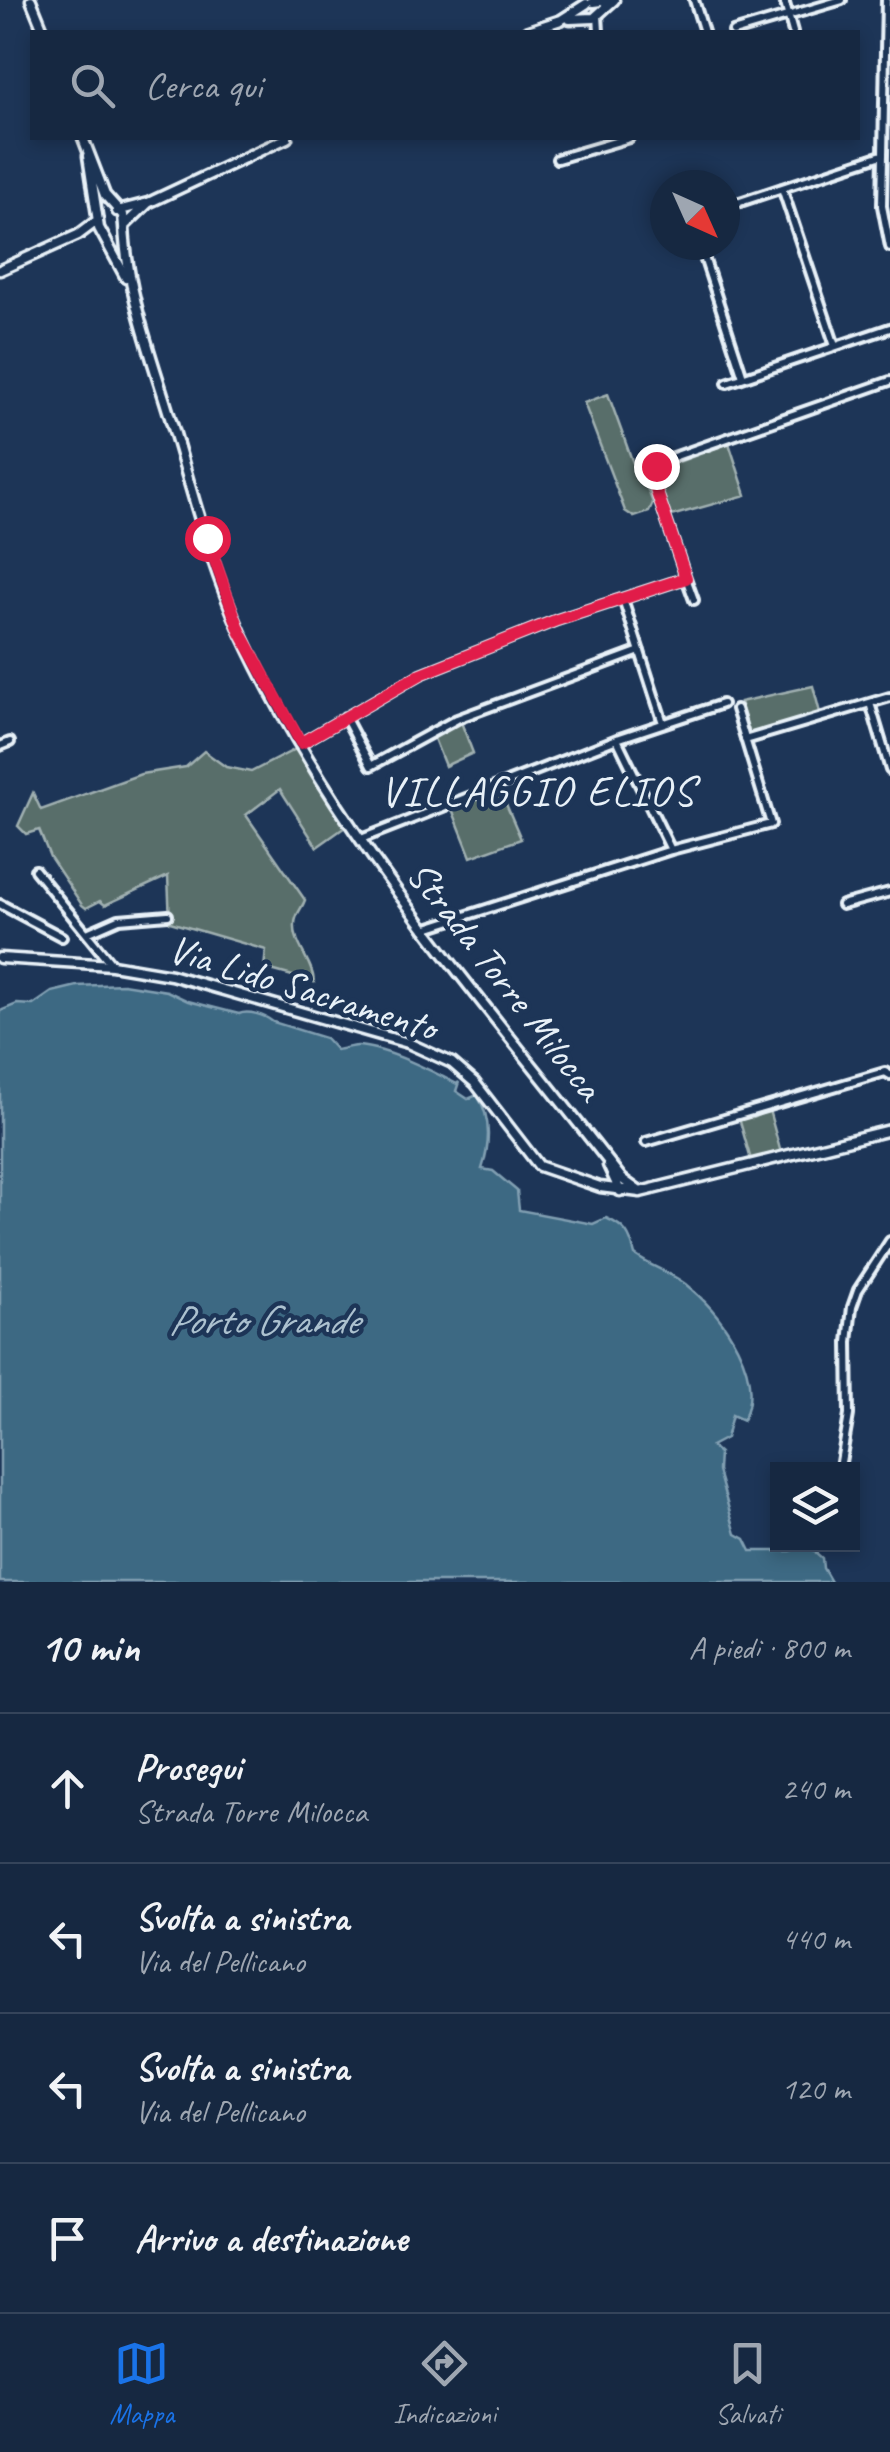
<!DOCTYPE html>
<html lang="it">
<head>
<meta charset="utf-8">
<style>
	body { margin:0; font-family:Caveat,sans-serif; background:#23344c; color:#f1f3f6 }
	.controls { position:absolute; right:30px; bottom:30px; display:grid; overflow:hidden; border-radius:0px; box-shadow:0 5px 15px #0003 }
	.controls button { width:90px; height:90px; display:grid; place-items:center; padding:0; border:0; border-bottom:2px solid #35445a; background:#162841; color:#f1f3f6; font:50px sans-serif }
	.compass { position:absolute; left:650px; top:170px; width:90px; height:90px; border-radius:50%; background:#162841; box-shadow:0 5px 15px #0003; rotate:135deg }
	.stop { position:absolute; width:30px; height:30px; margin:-22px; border:8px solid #e11d48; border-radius:50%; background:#fff }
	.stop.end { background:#e11d48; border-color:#fff; box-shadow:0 2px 10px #0008 }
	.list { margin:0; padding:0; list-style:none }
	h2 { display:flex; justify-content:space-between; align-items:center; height:130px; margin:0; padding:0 40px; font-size:42px }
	h2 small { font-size:32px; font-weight:400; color:#9ea6b1 }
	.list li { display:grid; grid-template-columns:65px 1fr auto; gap:30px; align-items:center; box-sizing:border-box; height:150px; padding:0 40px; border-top:2px solid #35445a }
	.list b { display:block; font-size:38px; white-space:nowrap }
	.list p { margin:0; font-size:32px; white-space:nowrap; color:#9ea6b1 }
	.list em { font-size:32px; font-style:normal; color:#9ea6b1 }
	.icon { flex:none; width:55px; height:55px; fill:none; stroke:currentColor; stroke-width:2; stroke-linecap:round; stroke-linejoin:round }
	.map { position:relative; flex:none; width:890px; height:1582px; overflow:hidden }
	.search { position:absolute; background:#162841; box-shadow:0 5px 15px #0003; left:30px; right:30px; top:30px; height:110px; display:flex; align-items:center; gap:25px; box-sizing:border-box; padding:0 35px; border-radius:0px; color:#9ea6b1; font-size:38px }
	.sheet { height:730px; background:#162841 }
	nav { display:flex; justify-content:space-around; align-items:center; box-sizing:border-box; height:140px; border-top:2px solid #35445a; background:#162841; font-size:28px; color:#9ea6b1 }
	nav a { display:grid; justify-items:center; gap:5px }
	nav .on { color:#1a73e8 }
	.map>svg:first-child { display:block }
</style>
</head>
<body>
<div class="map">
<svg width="890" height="1582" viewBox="0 0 890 1582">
	<rect width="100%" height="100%" fill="#1d3557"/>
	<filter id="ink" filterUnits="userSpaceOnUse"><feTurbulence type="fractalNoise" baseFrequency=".01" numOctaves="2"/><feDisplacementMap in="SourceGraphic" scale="20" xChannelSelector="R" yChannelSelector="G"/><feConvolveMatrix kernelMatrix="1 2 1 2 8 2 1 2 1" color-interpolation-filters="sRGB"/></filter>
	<g filter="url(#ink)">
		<path fill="#596e6a" stroke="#a0b0b1" stroke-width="2.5" d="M608 394 633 463 637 462 653 503 649 512 634 517 625 511 584 403Z
			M729 443 746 495 671 516 658 480 662 468Z
			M813 686 820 713 750 734 740 702Z
			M461 722 473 753 445 766 433 736Z
			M300 747 348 825 317 847 280 789 246 815 305 900C302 909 295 914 295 924 293 945 313 961 314 982L264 968 266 950 170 922 168 876 105 905 100 901 86 908 82 905 50 857 39 830 26 834 18 826 33 793 41 810 141 774 186 767 204 751 226 767 251 772Z
			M500 790 521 839 471 857 452 809Z
			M769 1110 781 1153 751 1160 739 1118 749 1116 752 1118Z"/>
		<path fill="#3d6983" stroke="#819fb2" stroke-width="2.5" d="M123 984 167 991 188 1001 239 1014C248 1010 265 1015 273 1022L325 1038 336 1050C344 1049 353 1045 359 1046 389 1049 430 1070 457 1084L459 1082 456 1091 468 1099 477 1095C491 1117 490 1144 482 1169L493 1171 517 1191 519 1210 593 1224 606 1218C626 1227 630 1234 635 1255 652 1268 674 1273 690 1288 723 1316 766 1375 743 1420L732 1415 726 1438 711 1446 719 1453 718 1471 736 1534 745 1539 751 1551H791L807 1545 822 1558 823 1568 831 1582H0V1011L17 1004 33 1005 52 992 77 986Z"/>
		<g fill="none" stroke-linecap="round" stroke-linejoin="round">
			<g stroke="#e8f1f8" stroke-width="14">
				<path id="minor" d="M694 0 704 32
					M784 0 793 32
					M886 0 882 206 890 247
					M598 15 599 32
					M733 32 842 0
					M557 159 629 138
					M782 188 835 346
					M661 206 665 219
					M725 207 882 155
					M700 245 743 377
					M727 383 890 328
					M686 578 694 600
					M623 599 663 723
					M870 703 890 770
					M345 717 371 766 457 719 640 651
					M617 739 671 850
					M745 740 890 697
					M301 743 421 674 557 620 686 578 652 478 659 462 890 381
					M0 746 10 742
					M361 839 617 739 722 704
					M35 870 112 965
					M0 904 62 937
					M842 905 890 892
					M424 929 671 850 771 824 736 709
					M87 933 119 919 168 915
					M646 1142 885 1072 890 1075
					M840 1468 849 1415 848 1342 852 1307 858 1290 890 1241"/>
			</g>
			<g stroke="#e8f1f8" stroke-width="15">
				<path id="tertiary" d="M31 0 44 32
					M593 2 608 0
					M570 19 594 18 614 0
					M525 32 561 20 586 4
					M83 138 105 195 123 215 124 226
					M88 156 99 228 126 278
					M148 203 124 226C127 294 153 360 172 424 193 494 211 567 241 633 334 836 487 1004 622 1179L640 1192
					M117 211 148 203 287 138
					M0 270 78 235 98 220
					M0 958 112 965 171 975 408 1043 452 1063 475 1083 539 1166 600 1187 640 1192 890 1130
					M608 1165 620 1191"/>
			</g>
			<use href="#minor" stroke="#1d3557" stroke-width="6"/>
			<use href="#tertiary" stroke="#1d3557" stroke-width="8"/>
		</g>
	</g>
	<g fill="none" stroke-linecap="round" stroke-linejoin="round" filter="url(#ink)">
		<path stroke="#e11d48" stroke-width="12" d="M207 538 240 631 301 743 421 674 557 620 686 578 652 478 656 466"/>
	</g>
	<g text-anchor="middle" stroke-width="9" stroke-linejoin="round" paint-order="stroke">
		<g font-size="40" fill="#e8f1f8" stroke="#1d3557">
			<text transform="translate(506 980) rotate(52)" y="14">Strada Torre Milocca</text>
			<text transform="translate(303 987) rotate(17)" y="14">Via Lido Sacramento</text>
		</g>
		<g font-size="42" letter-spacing="2.5" fill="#e8f1f8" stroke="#1d3557">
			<text x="538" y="805">VILLAGGIO ELIOS</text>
		</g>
		<g font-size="42" font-style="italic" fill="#acc1cf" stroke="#1d3557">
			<text x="263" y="1334">Porto Grande</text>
		</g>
	</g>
</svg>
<div class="controls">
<button><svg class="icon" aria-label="layers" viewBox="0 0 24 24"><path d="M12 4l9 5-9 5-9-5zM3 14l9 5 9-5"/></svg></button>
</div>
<svg class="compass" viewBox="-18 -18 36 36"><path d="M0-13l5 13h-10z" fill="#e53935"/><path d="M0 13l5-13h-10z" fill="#9ea6b1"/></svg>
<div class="stop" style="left:207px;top:538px"></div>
<div class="stop end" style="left:656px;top:466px"></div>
<div class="search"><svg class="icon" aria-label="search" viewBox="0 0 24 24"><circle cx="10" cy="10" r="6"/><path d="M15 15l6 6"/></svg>Cerca qui</div>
</div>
<section class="sheet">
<h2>10 min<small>A piedi · 800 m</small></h2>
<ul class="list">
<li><svg class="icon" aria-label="ahead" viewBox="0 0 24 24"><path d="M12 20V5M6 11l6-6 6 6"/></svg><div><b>Prosegui</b><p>Strada Torre Milocca</p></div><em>240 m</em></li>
<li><svg class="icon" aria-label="left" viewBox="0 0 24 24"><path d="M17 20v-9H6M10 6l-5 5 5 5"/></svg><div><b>Svolta a sinistra</b><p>Via del Pellicano</p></div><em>440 m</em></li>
<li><svg class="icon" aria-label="left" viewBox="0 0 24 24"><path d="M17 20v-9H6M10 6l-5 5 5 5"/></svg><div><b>Svolta a sinistra</b><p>Via del Pellicano</p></div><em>120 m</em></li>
<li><svg class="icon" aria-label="arrive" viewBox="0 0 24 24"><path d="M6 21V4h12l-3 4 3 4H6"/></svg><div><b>Arrivo a destinazione</b></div></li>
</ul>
</section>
<nav>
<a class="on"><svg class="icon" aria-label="map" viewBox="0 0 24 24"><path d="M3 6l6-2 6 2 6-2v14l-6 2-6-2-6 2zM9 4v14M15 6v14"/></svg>Mappa</a>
<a><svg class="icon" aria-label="directions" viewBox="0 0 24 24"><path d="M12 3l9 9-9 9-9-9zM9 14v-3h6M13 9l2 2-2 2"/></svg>Indicazioni</a>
<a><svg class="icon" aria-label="saved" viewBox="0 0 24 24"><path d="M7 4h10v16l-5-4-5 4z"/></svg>Salvati</a>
</nav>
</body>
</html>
